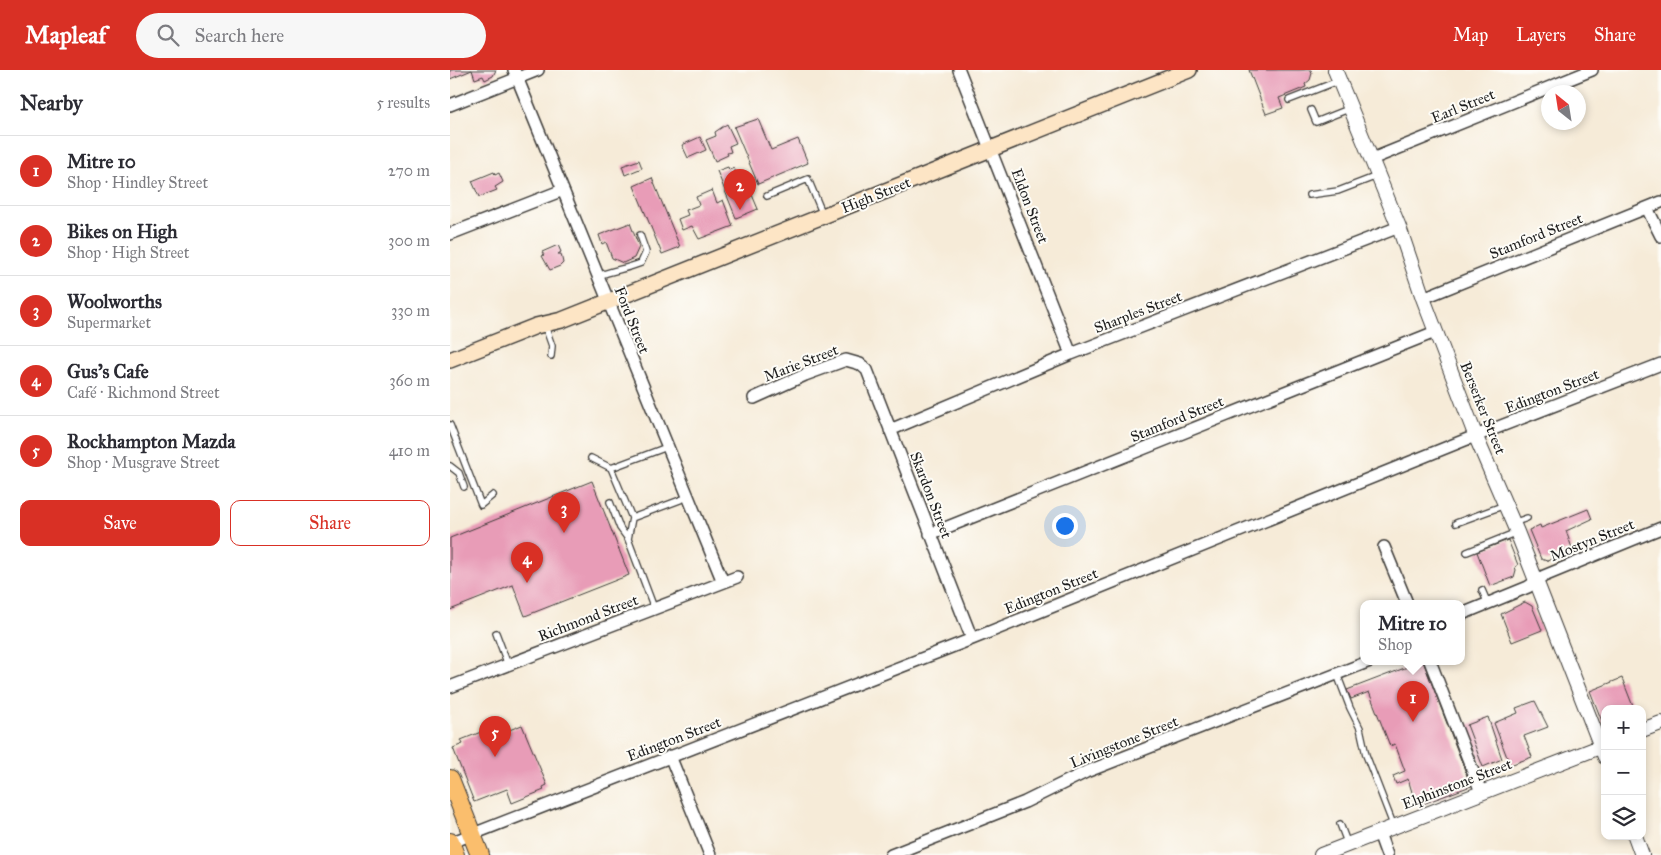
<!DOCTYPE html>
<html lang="en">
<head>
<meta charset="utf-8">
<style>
	body { margin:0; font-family:"IM FELL Great Primer",serif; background:#f7f7f7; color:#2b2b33 }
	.controls { position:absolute; right:15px; bottom:15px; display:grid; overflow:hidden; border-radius:10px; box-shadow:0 2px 8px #0003 }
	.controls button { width:45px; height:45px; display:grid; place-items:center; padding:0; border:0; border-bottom:1px solid #e1e1e2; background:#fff; color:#2b2b33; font:25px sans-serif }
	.compass { position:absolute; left:1091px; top:15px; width:45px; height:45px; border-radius:50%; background:#fff; box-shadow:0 2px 8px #0003; rotate:330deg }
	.you { position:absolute; left:614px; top:455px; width:18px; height:18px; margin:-12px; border:4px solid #fff; border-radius:50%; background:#1a73e8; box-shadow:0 0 0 8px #1a73e833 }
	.badge { display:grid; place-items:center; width:32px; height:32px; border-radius:50%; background:#d93025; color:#fff; font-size:16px; font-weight:700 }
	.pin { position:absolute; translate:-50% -41px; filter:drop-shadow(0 1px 2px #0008) }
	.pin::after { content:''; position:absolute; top:26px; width:18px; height:15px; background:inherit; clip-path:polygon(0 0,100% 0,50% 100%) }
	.popup { position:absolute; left:910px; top:530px; width:105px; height:65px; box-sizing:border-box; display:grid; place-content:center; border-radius:10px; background:#fff; filter:drop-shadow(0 1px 4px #0005); font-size:16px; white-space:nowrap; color:#7c7c81 }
	.popup b { font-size:19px; color:#2b2b33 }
	.popup::after { content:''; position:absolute; left:50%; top:100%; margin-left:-10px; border:10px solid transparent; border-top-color:#fff }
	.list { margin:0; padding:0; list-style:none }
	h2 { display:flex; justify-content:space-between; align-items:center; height:65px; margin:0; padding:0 20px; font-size:21px }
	h2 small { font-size:16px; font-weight:400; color:#7c7c81 }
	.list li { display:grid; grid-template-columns:32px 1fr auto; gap:15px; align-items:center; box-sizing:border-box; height:70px; padding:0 20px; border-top:1px solid #e1e1e2 }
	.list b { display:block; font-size:19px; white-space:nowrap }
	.list p { margin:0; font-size:16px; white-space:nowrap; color:#7c7c81 }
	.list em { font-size:16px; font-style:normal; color:#7c7c81 }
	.actions { display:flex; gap:10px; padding:15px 20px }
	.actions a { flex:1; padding:11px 0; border:1px solid #d93025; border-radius:10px; text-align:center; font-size:18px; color:#d93025 }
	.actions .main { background:#d93025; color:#fff }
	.icon { flex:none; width:28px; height:28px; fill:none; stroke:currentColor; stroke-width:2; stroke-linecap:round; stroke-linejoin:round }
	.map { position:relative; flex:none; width:1211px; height:785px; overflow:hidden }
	header { display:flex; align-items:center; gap:30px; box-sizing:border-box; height:70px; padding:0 25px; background:#d93025; color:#fff }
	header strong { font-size:24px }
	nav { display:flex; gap:28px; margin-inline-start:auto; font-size:18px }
	.search { width:350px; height:45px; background:#f7f7f7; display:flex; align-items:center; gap:12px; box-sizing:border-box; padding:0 18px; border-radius:28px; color:#7c7c81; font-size:19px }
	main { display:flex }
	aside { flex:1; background:#fff }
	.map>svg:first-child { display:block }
</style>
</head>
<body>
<header>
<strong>Mapleaf</strong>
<div class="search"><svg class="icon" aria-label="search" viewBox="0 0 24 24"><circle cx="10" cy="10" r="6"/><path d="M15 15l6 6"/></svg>Search here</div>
<nav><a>Map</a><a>Layers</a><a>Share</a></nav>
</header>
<main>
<aside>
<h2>Nearby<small>5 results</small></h2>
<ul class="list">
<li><span class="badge">1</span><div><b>Mitre 10</b><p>Shop · Hindley Street</p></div><em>270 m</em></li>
<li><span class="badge">2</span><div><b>Bikes on High</b><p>Shop · High Street</p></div><em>300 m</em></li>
<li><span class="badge">3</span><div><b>Woolworths</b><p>Supermarket</p></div><em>330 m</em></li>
<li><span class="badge">4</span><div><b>Gus's Cafe</b><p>Café · Richmond Street</p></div><em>360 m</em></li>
<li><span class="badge">5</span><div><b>Rockhampton Mazda</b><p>Shop · Musgrave Street</p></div><em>410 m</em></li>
</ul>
<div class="actions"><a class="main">Save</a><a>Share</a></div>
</aside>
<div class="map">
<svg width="1211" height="785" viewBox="0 0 1211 785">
	<rect width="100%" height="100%" fill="#fdfcf7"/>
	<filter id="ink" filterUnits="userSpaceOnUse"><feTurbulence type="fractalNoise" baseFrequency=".02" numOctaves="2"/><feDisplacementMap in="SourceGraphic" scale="10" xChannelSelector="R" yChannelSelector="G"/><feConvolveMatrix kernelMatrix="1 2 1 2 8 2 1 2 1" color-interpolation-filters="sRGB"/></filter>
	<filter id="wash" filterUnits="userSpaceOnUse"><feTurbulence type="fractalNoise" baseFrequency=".0096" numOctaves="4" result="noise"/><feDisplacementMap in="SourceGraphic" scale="20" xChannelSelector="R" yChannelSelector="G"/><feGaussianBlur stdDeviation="1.12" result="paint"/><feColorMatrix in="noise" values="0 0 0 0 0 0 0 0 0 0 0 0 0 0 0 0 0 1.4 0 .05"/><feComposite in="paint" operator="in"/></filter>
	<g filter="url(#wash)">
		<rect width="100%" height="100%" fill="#f6ebd8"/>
		<g id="blocks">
			<path fill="#e89cb7" d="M0 0H46L43 6 35 10 33 6 25 9 22 0 0 9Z
				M799 0H861L862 3 860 10 855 14 856 17 829 28 833 38 816 44Z
				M308 49 321 80 348 69 358 93 308 114 284 57Z
				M277 54 286 73 279 76 281 82 277 83 278 85 265 91 256 70 266 66 265 62Z
				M250 67 256 80 238 88 232 75Z
				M189 90 192 98 175 105 172 96Z
				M278 97 279 100 284 98 288 108 283 110 286 117 297 113 308 139 286 148 267 101Z
				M44 102 45 105 49 103 53 112 45 117 47 120 29 127 22 111Z
				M202 108 230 177 212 184 184 116Z
				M262 120 267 133 273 130 283 156 249 169 242 156 232 160 228 149 238 145 236 140 249 135 246 127Z
				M180 153 189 177 184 188 173 193 162 188 156 172 152 174 149 165Z
				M108 175 111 182 108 184H111L113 193 110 196 100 200 92 186 94 185 92 182Z
				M142 411 179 505 75 546 63 515 0 540V468Z
				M1138 439 1142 449 1116 461 1122 478 1101 487 1102 489 1097 491 1091 489 1079 460 1090 455 1091 458Z
				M1058 470 1068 495 1065 497 1066 500 1064 507 1040 516 1027 482Z
				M1075 532 1082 536 1092 560 1062 572 1051 544Z
				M973 591 1021 716 970 735 965 732 958 709 946 714 943 706 955 701 945 674 940 676 919 622 901 629 897 620Z
				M1172 608 1184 639H1155V659L1140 621Z
				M1085 631 1098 657 1074 666 1082 687 1060 695 1044 653 1068 643 1066 638Z
				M1038 647 1052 689 1033 697 1017 655Z
				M72 655 97 715 93 717 94 720 62 733 57 719 24 732 3 678 13 674 11 670 31 662 34 670Z"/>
		</g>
	</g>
	<g filter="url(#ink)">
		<use href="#blocks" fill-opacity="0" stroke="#3d3b38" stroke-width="1"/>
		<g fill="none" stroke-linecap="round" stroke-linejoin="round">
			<g stroke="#3d3b38" stroke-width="8">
				<path id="service" d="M839 30 888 11
					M861 40 866 52 901 38
					M859 125 888 121 927 106
					M317 126 358 109 373 145
					M148 206C163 200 176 199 191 193L196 182 190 165
					M95 256 102 276 101 286
					M0 355 31 435 43 425
					M141 388 161 398 217 377
					M0 396 9 403 14 417
					M161 398 182 448 238 427
					M160 432 170 458 178 469 204 538
					M1006 453 1055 435
					M1063 453 1077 448
					M178 469 182 448
					M1017 482 1067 462
					M1032 520 1038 534
					M46 563 58 595
					M887 604 900 638 910 658 916 685 944 757
					M890 754 898 775"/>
			</g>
			<g stroke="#3d3b38" stroke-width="14">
				<path id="minor" d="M64 0 273 512
					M509 0 621 284
					M0 35 88 0
					M922 89 1142 0
					M1197 138 1211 166
					M0 164 113 120
					M973 228 1211 132
					M304 328 355 305 396 290 410 294 417 300 522 569
					M440 360 621 284 949 157
					M480 464 985 262
					M934 477 957 533
					M1012 544 1078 517 1094 506 1211 458
					M980 591 1031 722
					M0 617 287 507
					M220 686 260 785
					M929 763 937 785
					M0 773 522 569 1015 370 1211 294
					M441 785 575 732 636 702 920 591"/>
			</g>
			<g stroke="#3d3b38" stroke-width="16">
				<path id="tertiary" d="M885 0 949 157 973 228 1026 367 1067 462 1155 687
					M1192 660 1211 653
					M1185 766 1192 785
					M871 785 1155 675"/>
			</g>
			<g stroke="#3d3b38" stroke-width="18">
				<path id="secondary" d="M0 290 86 256 112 250 739 0"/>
			</g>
			<g stroke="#3d3b38" stroke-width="20">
				<path id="primary" d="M0 709 30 785
					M0 772 5 785"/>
			</g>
			<use href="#service" stroke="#fff" stroke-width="5.5"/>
			<use href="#minor" stroke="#fff" stroke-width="11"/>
			<use href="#tertiary" stroke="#fff" stroke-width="14"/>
			<use href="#secondary" stroke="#fde5c5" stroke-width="15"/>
			<use href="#primary" stroke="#fabe6d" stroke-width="18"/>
		</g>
	</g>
	<g text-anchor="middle" stroke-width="4" stroke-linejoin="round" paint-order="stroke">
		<g font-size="15" fill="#1c1c1c" stroke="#fdfcf7">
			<text transform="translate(1013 36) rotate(-22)" y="5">Earl Street</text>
			<text transform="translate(426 125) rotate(-22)" y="5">High Street</text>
			<text transform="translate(580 136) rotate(69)" y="5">Eldon Street</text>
			<text transform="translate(1086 166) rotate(-22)" y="5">Stamford Street</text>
			<text transform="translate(688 242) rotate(-21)" y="5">Sharples Street</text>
			<text transform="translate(182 250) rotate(68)" y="5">Ford Street</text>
			<text transform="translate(351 293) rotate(-21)" y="5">Marie Street</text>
			<text transform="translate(1102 321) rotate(-21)" y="5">Edington Street</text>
			<text transform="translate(1033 338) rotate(68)" y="5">Berserker Street</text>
			<text transform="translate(727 349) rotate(-22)" y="5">Stamford Street</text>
			<text transform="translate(481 425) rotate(69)" y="5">Skardon Street</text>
			<text transform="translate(1142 470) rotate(-22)" y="5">Mostyn Street</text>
			<text transform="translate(601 521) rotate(-22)" y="5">Edington Street</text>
			<text transform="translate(138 548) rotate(-21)" y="5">Richmond Street</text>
			<text transform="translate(224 669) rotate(-21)" y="5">Edington Street</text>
			<text transform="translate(674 672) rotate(-22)" y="5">Livingstone Street</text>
			<text transform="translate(1007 714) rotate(-21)" y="5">Elphinstone Street</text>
		</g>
	</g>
</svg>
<div class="controls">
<button>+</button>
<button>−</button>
<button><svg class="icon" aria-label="layers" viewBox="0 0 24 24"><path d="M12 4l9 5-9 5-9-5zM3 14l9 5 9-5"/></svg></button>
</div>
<svg class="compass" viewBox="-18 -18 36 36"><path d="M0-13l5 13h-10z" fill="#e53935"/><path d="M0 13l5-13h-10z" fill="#7c7c81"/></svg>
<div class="you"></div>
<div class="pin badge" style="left:963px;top:652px">1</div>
<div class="popup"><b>Mitre 10</b>Shop</div>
<div class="pin badge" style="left:290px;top:140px">2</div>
<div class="pin badge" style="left:114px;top:463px">3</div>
<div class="pin badge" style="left:77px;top:513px">4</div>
<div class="pin badge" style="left:45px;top:687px">5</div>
</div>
</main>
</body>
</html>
